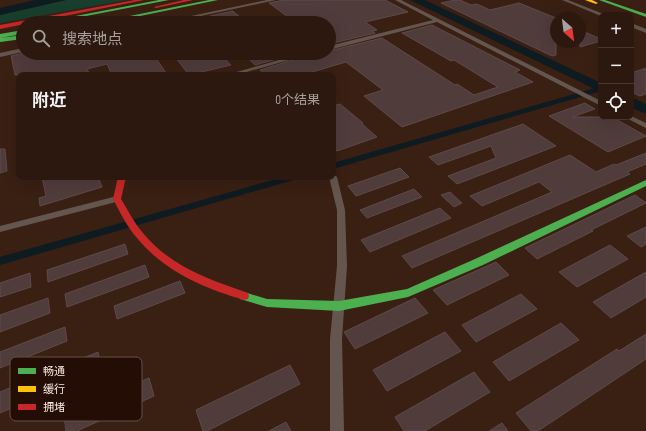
<!DOCTYPE html>
<html lang="zh">
<head>
<meta charset="utf-8">
<style>
	body { margin:0; font-family:"Sofia Sans Condensed","Noto Sans SC",sans-serif; background:#342117; color:#f1f3f6 }
	.controls { position:absolute; right:12px; top:12px; display:grid; overflow:hidden; border-radius:8px; box-shadow:0 4px 16px #0002 }
	.controls button { width:36px; height:36px; display:grid; place-items:center; padding:0; border:0; border-bottom:1px solid #48372e; background:#2c180e; color:#f1f3f6; font:20px sans-serif }
	.compass { position:absolute; left:550px; top:12px; width:36px; height:36px; border-radius:50%; background:#2c180e; box-shadow:0 4px 16px #0002; rotate:152deg }
	.list { margin:0; padding:0; list-style:none }
	h2 { display:flex; justify-content:space-between; align-items:center; height:52px; margin:0; padding:0 16px; font-size:17px }
	h2 small { font-size:13px; font-weight:400; color:#a6a09e }
	.icon { flex:none; width:22px; height:22px; fill:none; stroke:currentColor; stroke-width:2; stroke-linecap:round; stroke-linejoin:round }
	.map { position:relative; flex:none; width:646px; height:431px; overflow:hidden }
	.search { position:absolute; background:#2c180e; box-shadow:0 4px 16px #0002; left:16px; top:16px; width:320px; height:44px; display:flex; align-items:center; gap:10px; box-sizing:border-box; padding:0 14px; border-radius:22px; color:#a6a09e; font-size:15px }
	.panel { position:absolute; background:#2c180e; box-shadow:0 4px 16px #0002; left:16px; top:72px; width:320px; height:108px; border-radius:8px }
	.map>svg:first-child { display:block }
</style>
</head>
<body>
<div class="map">
<svg width="646" height="431" viewBox="0 0 646 431">
	<rect width="100%" height="100%" fill="#3a2013"/>
	<path fill="#183f2d" d="M66 0H127L0 23V15Z"/>
	<path fill="#0e1b20" d="M35 0H66L0 15V8Z
		M410 0H425L601 83V92Z
		M631 97 646 104V114L631 107Z"/>
	<g fill="none" stroke-linecap="round" stroke-linejoin="round">
		<path fill="#0e1b20" fill-rule="evenodd" d="M595 88H601V91L333 169V163Z
			M283 177H299L297 179 0 265V257Z"/>
	</g>
	<path fill="#513c3c" stroke="#5f4a4a" d="M284 0H385L408 12 365 22 377 30 372 31 375 33 329 44V23H277V20L288 17 269 3Z
		M455 0H460L471 5 477 4 490 10 519 3 556 18V55L552 56 441 3Z
		M233 11 247 23H218L210 16Z
		M432 25 520 70 515 72 533 82 402 127 364 96 383 90 346 62 302 75H265L260 70 315 53H329V51L382 38 455 85 457 84 474 95 498 87 454 60 451 61 402 33Z
		M580 30 601 39V41L580 47Z
		M24 53H116V56L129 53H148L152 59 156 58 166 73 157 75H112L107 64 87 69 90 75H15L11 56Z
		M172 53H219L231 65 189 75Z
		M262 53H298L255 65 247 57Z
		M646 68V94L640 96 631 92V73Z
		M585 103 595 109 572 117H612L646 136 608 152 549 116Z
		M340 104 363 123 362 124 377 137 337 151 333 147V106Z
		M523 124 556 146 457 184 448 176 496 158 491 146 438 165 429 157Z
		M0 149H5L7 171 0 173Z
		M646 153V164L627 172 630 174 412 268 402 256 552 192 539 182 482 206 470 196 570 155 596 172 614 164 616 165Z
		M400 168 409 177 356 196 348 186Z
		M42 177H98L102 187 40 206 39 198 46 196Z
		M414 189 422 197 367 218 360 210Z
		M450 192 462 203 454 207 441 195Z
		M635 195 646 203 591 230 593 231 537 259 525 248Z
		M440 208 451 218 370 252 361 240Z
		M646 227V244L641 247 627 236Z
		M125 244 128 254 48 282 47 270Z
		M610 245 628 259 577 287 559 272Z
		M496 262 509 275 447 305 433 290Z
		M145 265 149 277 67 307 65 294Z
		M646 272V297L611 318 593 302Z
		M30 273 31 287 0 297V283Z
		M180 281 185 293 117 319 114 306Z
		M521 294 537 309 476 342 462 325Z
		M48 298 50 313 0 332V315Z
		M415 298 428 313 355 349 344 332Z
		M561 323 579 340 509 381 493 362Z
		M65 327 67 341 0 368V352Z
		M445 332 461 351 387 391 373 370Z
		M646 334V359L538 431H531L516 413 617 349 619 351Z
		M98 352 101 370 0 413V392Z
		M290 365 300 384 207 431H203L196 410Z
		M474 372 490 392 425 431H404L395 417Z
		M149 378 154 396 77 431H66L64 415Z
		M286 422 291 431H269Z
		M502 423 508 431H489Z"/>
	<g fill="none" stroke-linecap="round" stroke-linejoin="round">
		<path fill="#64554e" fill-rule="evenodd" d="M267 0H276L168 23H158Z
			M395 0H401L601 101V106L437 22 329 50V46L433 20Z
			M562 0H568L606 15 601 16Z
			M631 23 646 29V33L631 27Z
			M23 48V52L0 57V53Z
			M304 53H314L236 75H226Z
			M631 116 646 123V128L624 117Z
			M333 174 337 177 345 210 347 266 342 339 344 431H330V339L337 266V210L329 177H333Z
			M117 196 121 199 120 201 0 232V226Z"/>
		<path fill="#4caf50" fill-rule="evenodd" d="M159 0H169L50 23H39Z
			M209 0H218L106 23H95Z
			M599 0H605L646 14V17Z
			M23 30V34L0 38V34Z
			M23 35V39L0 42V38Z
			M646 180V186L483 265 408 297 339 311 267 307 240 299 239 296 240 293 244 292 267 299 339 301 407 289 475 259Z"/>
		<path fill="#ffc107" fill-rule="evenodd" d="M585 0H592L598 3 596 4Z"/>
		<path fill="#c62828" fill-rule="evenodd" d="M135 0H144L0 29V25Z
			M184 0H193L156 8 154 7Z
			M118 177H126L121 199C128 210 134 223 143 233 170 266 208 279 248 293L249 296 248 299 244 300C204 288 165 272 137 238 127 227 120 212 113 199Z"/>
	</g>
	<rect x="10" y="357" width="132" height="64" rx="6" fill="#230d05" stroke="#644f47" stroke-width="1"/>
	<rect x="18" y="368" width="18" height="6" fill="#4caf50"/>
	<rect x="18" y="386" width="18" height="6" fill="#ffc107"/>
	<rect x="18" y="404" width="18" height="6" fill="#c62828"/>
	<g font-size="11" fill="#fde9e1">
		<text x="43" y="375">畅通</text>
		<text x="43" y="393">缓行</text>
		<text x="43" y="411">拥堵</text>
	</g>
</svg>
<div class="controls">
<button>+</button>
<button>−</button>
<button><svg class="icon" aria-label="locate" viewBox="0 0 24 24"><circle cx="12" cy="12" r="6"/><path d="M12 2v4M12 18v4M2 12h4M18 12h4"/></svg></button>
</div>
<svg class="compass" viewBox="-18 -18 36 36"><path d="M0-13l5 13h-10z" fill="#e53935"/><path d="M0 13l5-13h-10z" fill="#a6a09e"/></svg>
<div class="search"><svg class="icon" aria-label="search" viewBox="0 0 24 24"><circle cx="10" cy="10" r="6"/><path d="M15 15l6 6"/></svg>搜索地点</div>
<section class="panel">
<h2>附近<small>0个结果</small></h2>
<ul class="list">
</ul>
</section>
</div>
</body>
</html>
